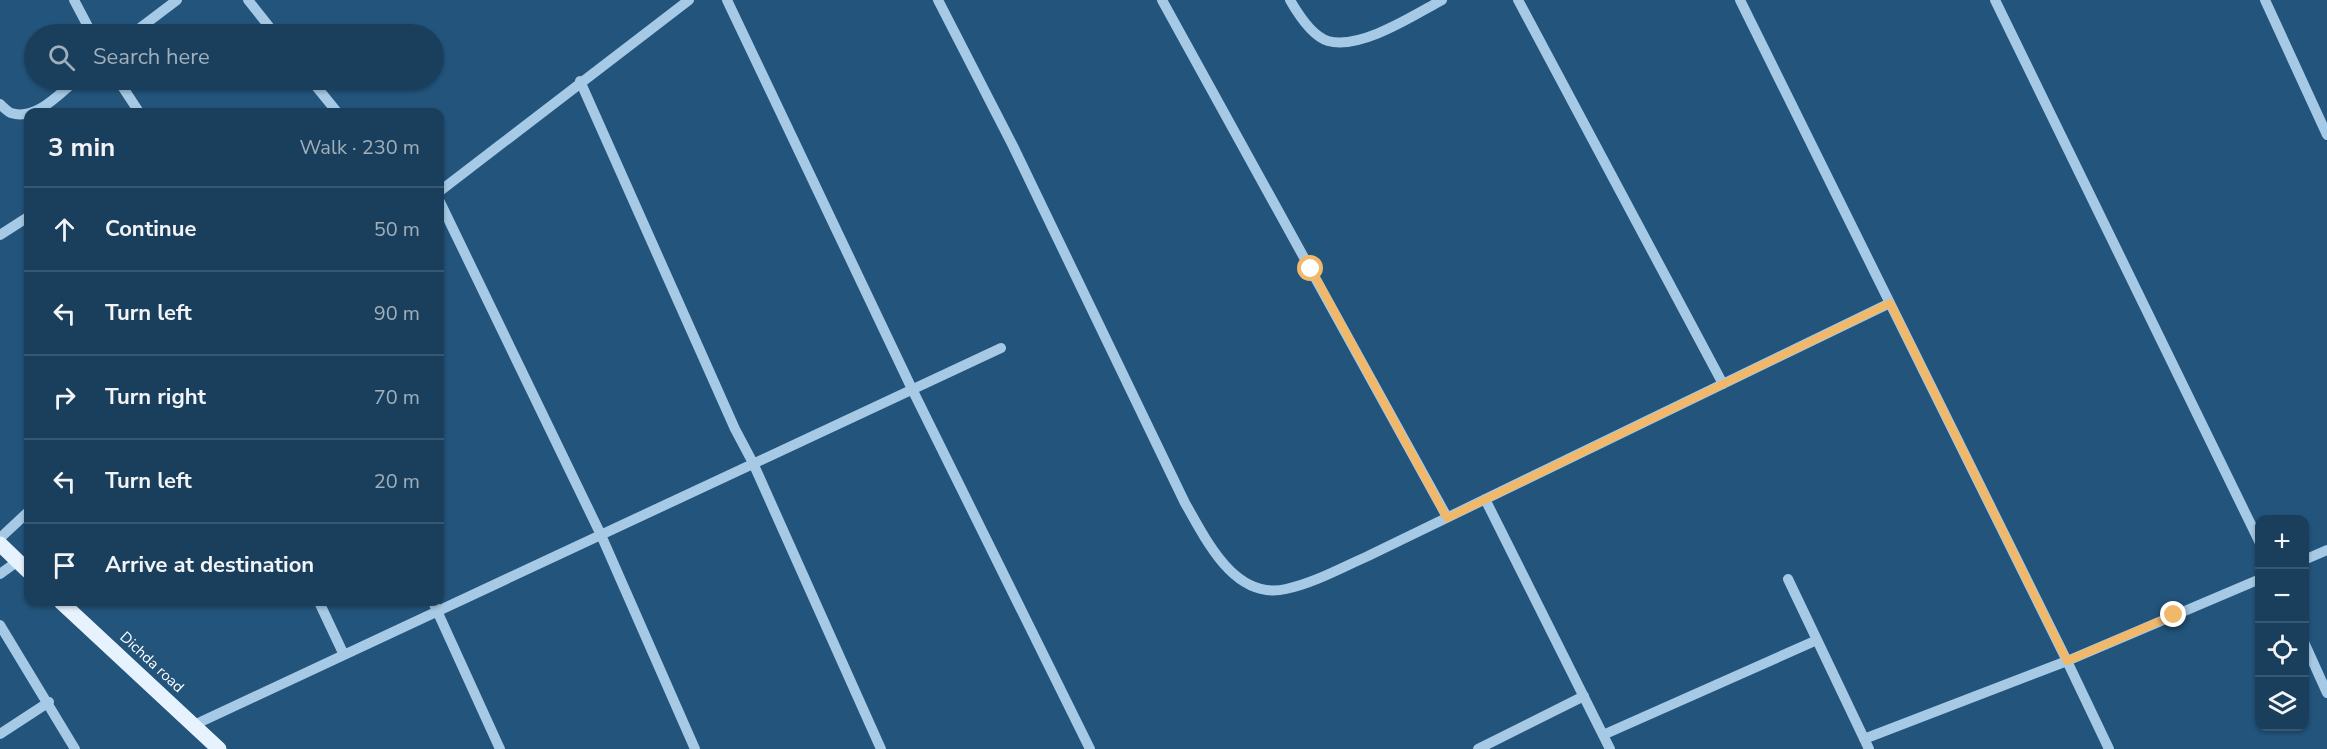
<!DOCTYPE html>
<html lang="en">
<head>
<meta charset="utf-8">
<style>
	body { margin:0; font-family:"Nunito Sans",sans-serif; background:#234662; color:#f1f3f6 }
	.controls { position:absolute; right:18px; bottom:18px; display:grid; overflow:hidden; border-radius:12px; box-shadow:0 2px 4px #0004 }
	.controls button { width:54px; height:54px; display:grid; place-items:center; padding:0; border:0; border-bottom:2px solid #385872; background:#1a3f5c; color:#f1f3f6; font:30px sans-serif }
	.stop { position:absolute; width:18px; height:18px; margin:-14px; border:4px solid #f0b868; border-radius:50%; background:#fff }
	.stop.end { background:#f0b868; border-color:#fff; box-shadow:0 2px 6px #0008 }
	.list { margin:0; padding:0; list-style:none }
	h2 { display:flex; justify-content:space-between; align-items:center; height:78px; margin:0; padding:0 24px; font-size:26px }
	h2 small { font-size:20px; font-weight:400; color:#9fafbb }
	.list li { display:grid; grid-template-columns:39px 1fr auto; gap:18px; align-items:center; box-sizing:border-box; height:84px; padding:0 24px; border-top:2px solid #385872 }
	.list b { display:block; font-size:22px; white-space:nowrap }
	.list em { font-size:20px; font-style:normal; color:#9fafbb }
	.icon { flex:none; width:33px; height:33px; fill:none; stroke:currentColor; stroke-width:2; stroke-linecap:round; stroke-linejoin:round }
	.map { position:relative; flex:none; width:2327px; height:749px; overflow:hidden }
	.search { position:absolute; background:#1a3f5c; box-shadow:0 2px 4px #0004; left:24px; top:24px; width:420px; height:66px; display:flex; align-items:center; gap:15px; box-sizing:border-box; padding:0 21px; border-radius:33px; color:#9fafbb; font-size:22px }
	.panel { position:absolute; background:#1a3f5c; box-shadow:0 2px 4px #0004; left:24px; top:108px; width:420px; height:498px; border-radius:12px }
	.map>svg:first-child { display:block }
</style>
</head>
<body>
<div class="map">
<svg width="2327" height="749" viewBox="0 0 2327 749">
	<rect width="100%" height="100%" fill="#23547b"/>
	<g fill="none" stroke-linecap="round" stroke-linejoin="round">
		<path stroke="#a6cae5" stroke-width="10" d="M74 0 92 34
			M248 0 275 34
			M727 0 912 389 1090 749
			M938 0 1013 146 1185 503C1206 539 1234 601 1286 589 1314 583 1341 568 1368 556L1890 303
			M1162 0 1447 517
			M1290 0C1298 14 1312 36 1328 41 1361 50 1414 15 1442 0
			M1518 0 1723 384
			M1740 0 2067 661 2109 749
			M1995 0 2260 543
			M2265 0 2327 135
			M132 34 177 0
			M118 80 139 112
			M311 80 337 112
			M580 81 735 429 753 463 881 749
			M0 104C3 107 7 111 11 113 36 121 60 93 76 80
			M440 191 689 0
			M440 202 601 535 695 749
			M0 235 28 217
			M1485 499 1610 749
			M0 538 28 512
			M2304 560 2327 550
			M0 574 18 561
			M1788 579 1869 749
			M319 602 344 655
			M433 602 500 749
			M0 625 75 749
			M2304 642 2327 693
			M194 725 1001 348
			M0 734 49 702
			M1603 735 1817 640
			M1864 739 2067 661 2260 579
			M1478 749 1584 696"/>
		<path stroke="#e6f2fd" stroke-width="15" d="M0 544 28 571
			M61 602 219 749"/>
	</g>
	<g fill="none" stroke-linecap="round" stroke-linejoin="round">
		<path stroke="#f0b868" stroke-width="8" d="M1311 269 1447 518 1890 303 2067 661 2174 615"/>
	</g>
	<g text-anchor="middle" stroke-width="5" stroke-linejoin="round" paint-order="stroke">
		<g font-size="15" fill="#fff" stroke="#23547b">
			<text transform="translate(152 662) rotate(43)" y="5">Dichda road</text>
		</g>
	</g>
</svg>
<div class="controls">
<button>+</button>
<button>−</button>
<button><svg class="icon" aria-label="locate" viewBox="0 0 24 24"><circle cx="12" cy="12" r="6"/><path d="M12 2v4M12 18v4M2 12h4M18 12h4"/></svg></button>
<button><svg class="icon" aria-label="layers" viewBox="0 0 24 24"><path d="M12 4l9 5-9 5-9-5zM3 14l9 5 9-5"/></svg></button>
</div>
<div class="stop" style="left:1311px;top:269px"></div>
<div class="stop end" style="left:2174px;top:615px"></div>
<div class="search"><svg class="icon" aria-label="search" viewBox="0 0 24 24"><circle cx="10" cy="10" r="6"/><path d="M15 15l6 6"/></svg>Search here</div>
<section class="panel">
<h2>3 min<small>Walk · 230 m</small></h2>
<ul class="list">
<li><svg class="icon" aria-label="ahead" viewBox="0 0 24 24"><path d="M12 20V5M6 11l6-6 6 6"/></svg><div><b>Continue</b></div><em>50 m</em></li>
<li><svg class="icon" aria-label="left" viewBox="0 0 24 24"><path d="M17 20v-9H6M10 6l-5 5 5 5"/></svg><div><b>Turn left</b></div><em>90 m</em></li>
<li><svg class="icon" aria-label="right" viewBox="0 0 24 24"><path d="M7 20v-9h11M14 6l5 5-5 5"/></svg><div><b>Turn right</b></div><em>70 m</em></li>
<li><svg class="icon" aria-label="left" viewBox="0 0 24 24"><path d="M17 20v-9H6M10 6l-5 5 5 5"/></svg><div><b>Turn left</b></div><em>20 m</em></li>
<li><svg class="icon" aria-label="arrive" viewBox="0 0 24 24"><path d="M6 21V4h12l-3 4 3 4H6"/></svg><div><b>Arrive at destination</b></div></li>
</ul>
</section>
</div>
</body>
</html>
